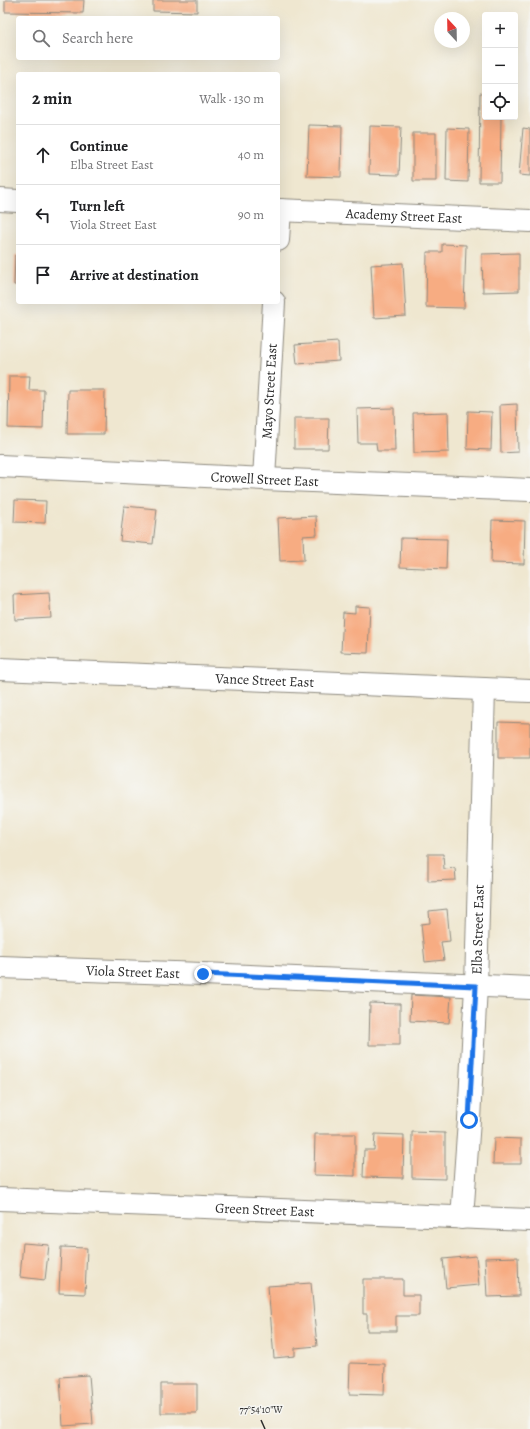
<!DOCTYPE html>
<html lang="en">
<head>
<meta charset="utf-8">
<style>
	body { margin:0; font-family:Alegreya,serif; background:#f6f6f6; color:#202124 }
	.controls { position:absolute; right:12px; top:12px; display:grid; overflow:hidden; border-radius:4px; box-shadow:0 4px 16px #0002 }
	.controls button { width:36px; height:36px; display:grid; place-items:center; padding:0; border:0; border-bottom:1px solid #e0e0e0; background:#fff; color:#202124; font:20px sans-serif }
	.compass { position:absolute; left:434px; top:12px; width:36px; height:36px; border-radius:50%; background:#fff; box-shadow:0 4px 16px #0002; rotate:338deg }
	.stop { position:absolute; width:12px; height:12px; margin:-9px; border:3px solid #1a73e8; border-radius:50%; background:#fff }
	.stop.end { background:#1a73e8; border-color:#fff; box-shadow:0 1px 4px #0008 }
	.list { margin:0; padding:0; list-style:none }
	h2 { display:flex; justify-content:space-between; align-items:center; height:52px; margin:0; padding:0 16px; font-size:17px }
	h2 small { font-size:13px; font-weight:400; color:#757577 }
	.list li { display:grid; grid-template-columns:26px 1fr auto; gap:12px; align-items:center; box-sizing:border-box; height:60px; padding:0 16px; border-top:1px solid #e0e0e0 }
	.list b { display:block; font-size:15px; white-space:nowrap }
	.list p { margin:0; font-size:13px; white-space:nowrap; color:#757577 }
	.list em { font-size:13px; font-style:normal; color:#757577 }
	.icon { flex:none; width:22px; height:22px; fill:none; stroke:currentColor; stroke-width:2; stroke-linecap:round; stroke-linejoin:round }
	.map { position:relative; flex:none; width:530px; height:1429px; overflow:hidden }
	.search { position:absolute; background:#fff; box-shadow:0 4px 16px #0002; left:16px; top:16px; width:264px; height:44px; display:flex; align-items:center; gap:10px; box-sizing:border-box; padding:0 14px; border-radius:4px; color:#757577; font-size:15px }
	.panel { position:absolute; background:#fff; box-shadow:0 4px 16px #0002; left:16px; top:72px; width:264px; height:232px; border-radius:4px }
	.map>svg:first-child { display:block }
</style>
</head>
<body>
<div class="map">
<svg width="530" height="1429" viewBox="0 0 530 1429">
	<rect width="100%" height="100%" fill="#f6f6f2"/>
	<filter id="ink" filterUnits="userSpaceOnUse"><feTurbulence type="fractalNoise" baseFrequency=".025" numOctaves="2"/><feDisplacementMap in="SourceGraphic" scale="8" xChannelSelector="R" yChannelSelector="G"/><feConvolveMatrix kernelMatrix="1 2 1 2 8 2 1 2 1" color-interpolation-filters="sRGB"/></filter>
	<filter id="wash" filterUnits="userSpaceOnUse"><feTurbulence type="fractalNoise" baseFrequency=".012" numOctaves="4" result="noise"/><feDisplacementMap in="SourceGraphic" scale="16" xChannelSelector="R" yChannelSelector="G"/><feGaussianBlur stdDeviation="0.9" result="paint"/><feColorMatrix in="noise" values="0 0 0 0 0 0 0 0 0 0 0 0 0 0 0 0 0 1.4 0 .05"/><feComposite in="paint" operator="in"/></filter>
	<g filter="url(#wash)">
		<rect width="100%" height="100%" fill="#efe7d0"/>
		<g id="blocks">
			<path fill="#f7ac82" d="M5 0H84L83 13 5 12Z
				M153 0H197V12L153 11Z
				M480 93H485V117H501L500 182H479Z
				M309 125 342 126 341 177 307 176Z
				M370 126 401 127 399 175 369 174Z
				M447 128 469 129 468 182 446 181Z
				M523 128 530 129V176L519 175Z
				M413 133H436V181H413Z
				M442 244 466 245 464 308 426 307 427 252H442Z
				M519 253V291L483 292 482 254Z
				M15 255H18V285H14Z
				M403 263 406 316 374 318 371 265Z
				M338 342 339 361 297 364 295 345Z
				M9 376H30L29 390H44L43 429 8 428Z
				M68 390H105L104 434H67Z
				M517 404 518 452 501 453 500 405Z
				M394 408 395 451H377L376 443H358L357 409Z
				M468 411 492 412 491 450 467 449Z
				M448 412 449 452 414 453 413 413Z
				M294 418H329L328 449H294Z
				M15 500 46 501 45 523 14 522Z
				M124 506 157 509 153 544 120 541Z
				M316 516 317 535 303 536 304 560 280 561 278 518Z
				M492 520 525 521 524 564 491 563Z
				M401 538 447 539 446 569 400 567Z
				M49 593 51 618 15 620 14 595Z
				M355 606 370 607 368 653 341 652 343 612 355 613Z
				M498 722 530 723V758H498Z
				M428 854H443L444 869 455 868 456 880 428 881Z
				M447 909 450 941 441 942 444 960 425 962 421 924 430 923 429 911Z
				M411 995 451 997 449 1023 410 1021Z
				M370 1003 400 1004V1045H369Z
				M412 1132 445 1133V1179L412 1178Z
				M315 1134H355V1176L314 1175Z
				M375 1134 404 1135 403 1178 363 1177 364 1150H374Z
				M494 1138 521 1139V1164H493Z
				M23 1243 49 1245 45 1280 20 1277Z
				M61 1247 87 1248 85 1294 59 1293Z
				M476 1256 479 1285 446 1288 443 1259Z
				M518 1257 519 1296 487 1297 485 1258Z
				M363 1279H403V1295H419V1316H396V1331H367V1314H363Z
				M311 1283 317 1346 295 1348V1356L274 1358 268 1286Z
				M350 1363 385 1364 384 1395 349 1394Z
				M89 1375 93 1424 63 1426 60 1377Z
				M161 1384H197V1413H161Z"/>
		</g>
	</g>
	<g filter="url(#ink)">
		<use href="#blocks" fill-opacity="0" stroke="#8d897e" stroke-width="1"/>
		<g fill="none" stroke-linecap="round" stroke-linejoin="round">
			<g stroke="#8d897e" stroke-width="24">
				<g id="minor">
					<path d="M0 200 18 201"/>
					<path id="s1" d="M278 210 530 221"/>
					<path d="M278 240 280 210"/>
					<path id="s2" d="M0 466 264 479 530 490"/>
					<path id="s3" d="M264 479 274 302"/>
					<path id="s4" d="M0 669 530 691"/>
					<path id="s5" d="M0 967 203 974 530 988"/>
					<path id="s6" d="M0 1199 530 1220"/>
					<path id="s7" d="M462 1218 469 1120 476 986 484 689"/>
				</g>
			</g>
			<use href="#minor" stroke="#fff" stroke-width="22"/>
		</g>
	</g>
	<g fill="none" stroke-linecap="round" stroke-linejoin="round" filter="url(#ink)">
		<path stroke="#1a73e8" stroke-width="5" d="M203 974 476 986 469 1120"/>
	</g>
	<path fill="none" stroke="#2b2b2b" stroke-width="1.5" d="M261 1420 265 1429"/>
	<g text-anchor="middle" stroke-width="3" stroke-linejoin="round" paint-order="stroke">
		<g font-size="14" fill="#2b2b2b" stroke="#f6f6f2">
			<text dy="5" stroke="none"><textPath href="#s1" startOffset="126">Academy Street East</textPath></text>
			<text dy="5" stroke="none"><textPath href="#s3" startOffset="88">Mayo Street East</textPath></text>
			<text dy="5" stroke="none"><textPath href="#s2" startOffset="265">Crowell Street East</textPath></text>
			<text dy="5" stroke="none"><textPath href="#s4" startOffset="265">Vance Street East</textPath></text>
			<text dy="5" stroke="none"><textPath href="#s7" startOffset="289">Elba Street East</textPath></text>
			<text dy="5" stroke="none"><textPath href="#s5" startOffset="133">Viola Street East</textPath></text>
			<text dy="5" stroke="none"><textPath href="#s6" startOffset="265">Green Street East</textPath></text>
		</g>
	</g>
	<g font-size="10" text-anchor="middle" fill="#2b2b2b" stroke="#f6f6f2" stroke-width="3" stroke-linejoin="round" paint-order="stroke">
		<text x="261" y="1413">77°54'10"W</text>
	</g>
</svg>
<div class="controls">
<button>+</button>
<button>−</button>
<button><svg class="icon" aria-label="locate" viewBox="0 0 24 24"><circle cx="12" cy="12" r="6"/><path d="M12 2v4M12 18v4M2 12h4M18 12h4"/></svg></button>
</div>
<svg class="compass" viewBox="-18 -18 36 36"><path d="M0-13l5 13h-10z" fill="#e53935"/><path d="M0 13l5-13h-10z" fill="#757577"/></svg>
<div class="stop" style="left:469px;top:1120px"></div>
<div class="stop end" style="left:203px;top:974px"></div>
<div class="search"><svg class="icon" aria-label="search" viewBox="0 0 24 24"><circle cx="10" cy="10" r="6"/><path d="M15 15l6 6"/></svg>Search here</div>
<section class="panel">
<h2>2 min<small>Walk · 130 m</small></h2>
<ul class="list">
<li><svg class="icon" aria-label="ahead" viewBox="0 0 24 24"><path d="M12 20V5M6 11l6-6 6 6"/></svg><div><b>Continue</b><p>Elba Street East</p></div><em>40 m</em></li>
<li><svg class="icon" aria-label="left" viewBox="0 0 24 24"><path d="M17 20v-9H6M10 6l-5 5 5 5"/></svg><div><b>Turn left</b><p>Viola Street East</p></div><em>90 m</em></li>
<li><svg class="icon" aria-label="arrive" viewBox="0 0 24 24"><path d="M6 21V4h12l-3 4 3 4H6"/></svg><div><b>Arrive at destination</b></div></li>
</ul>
</section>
</div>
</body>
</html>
